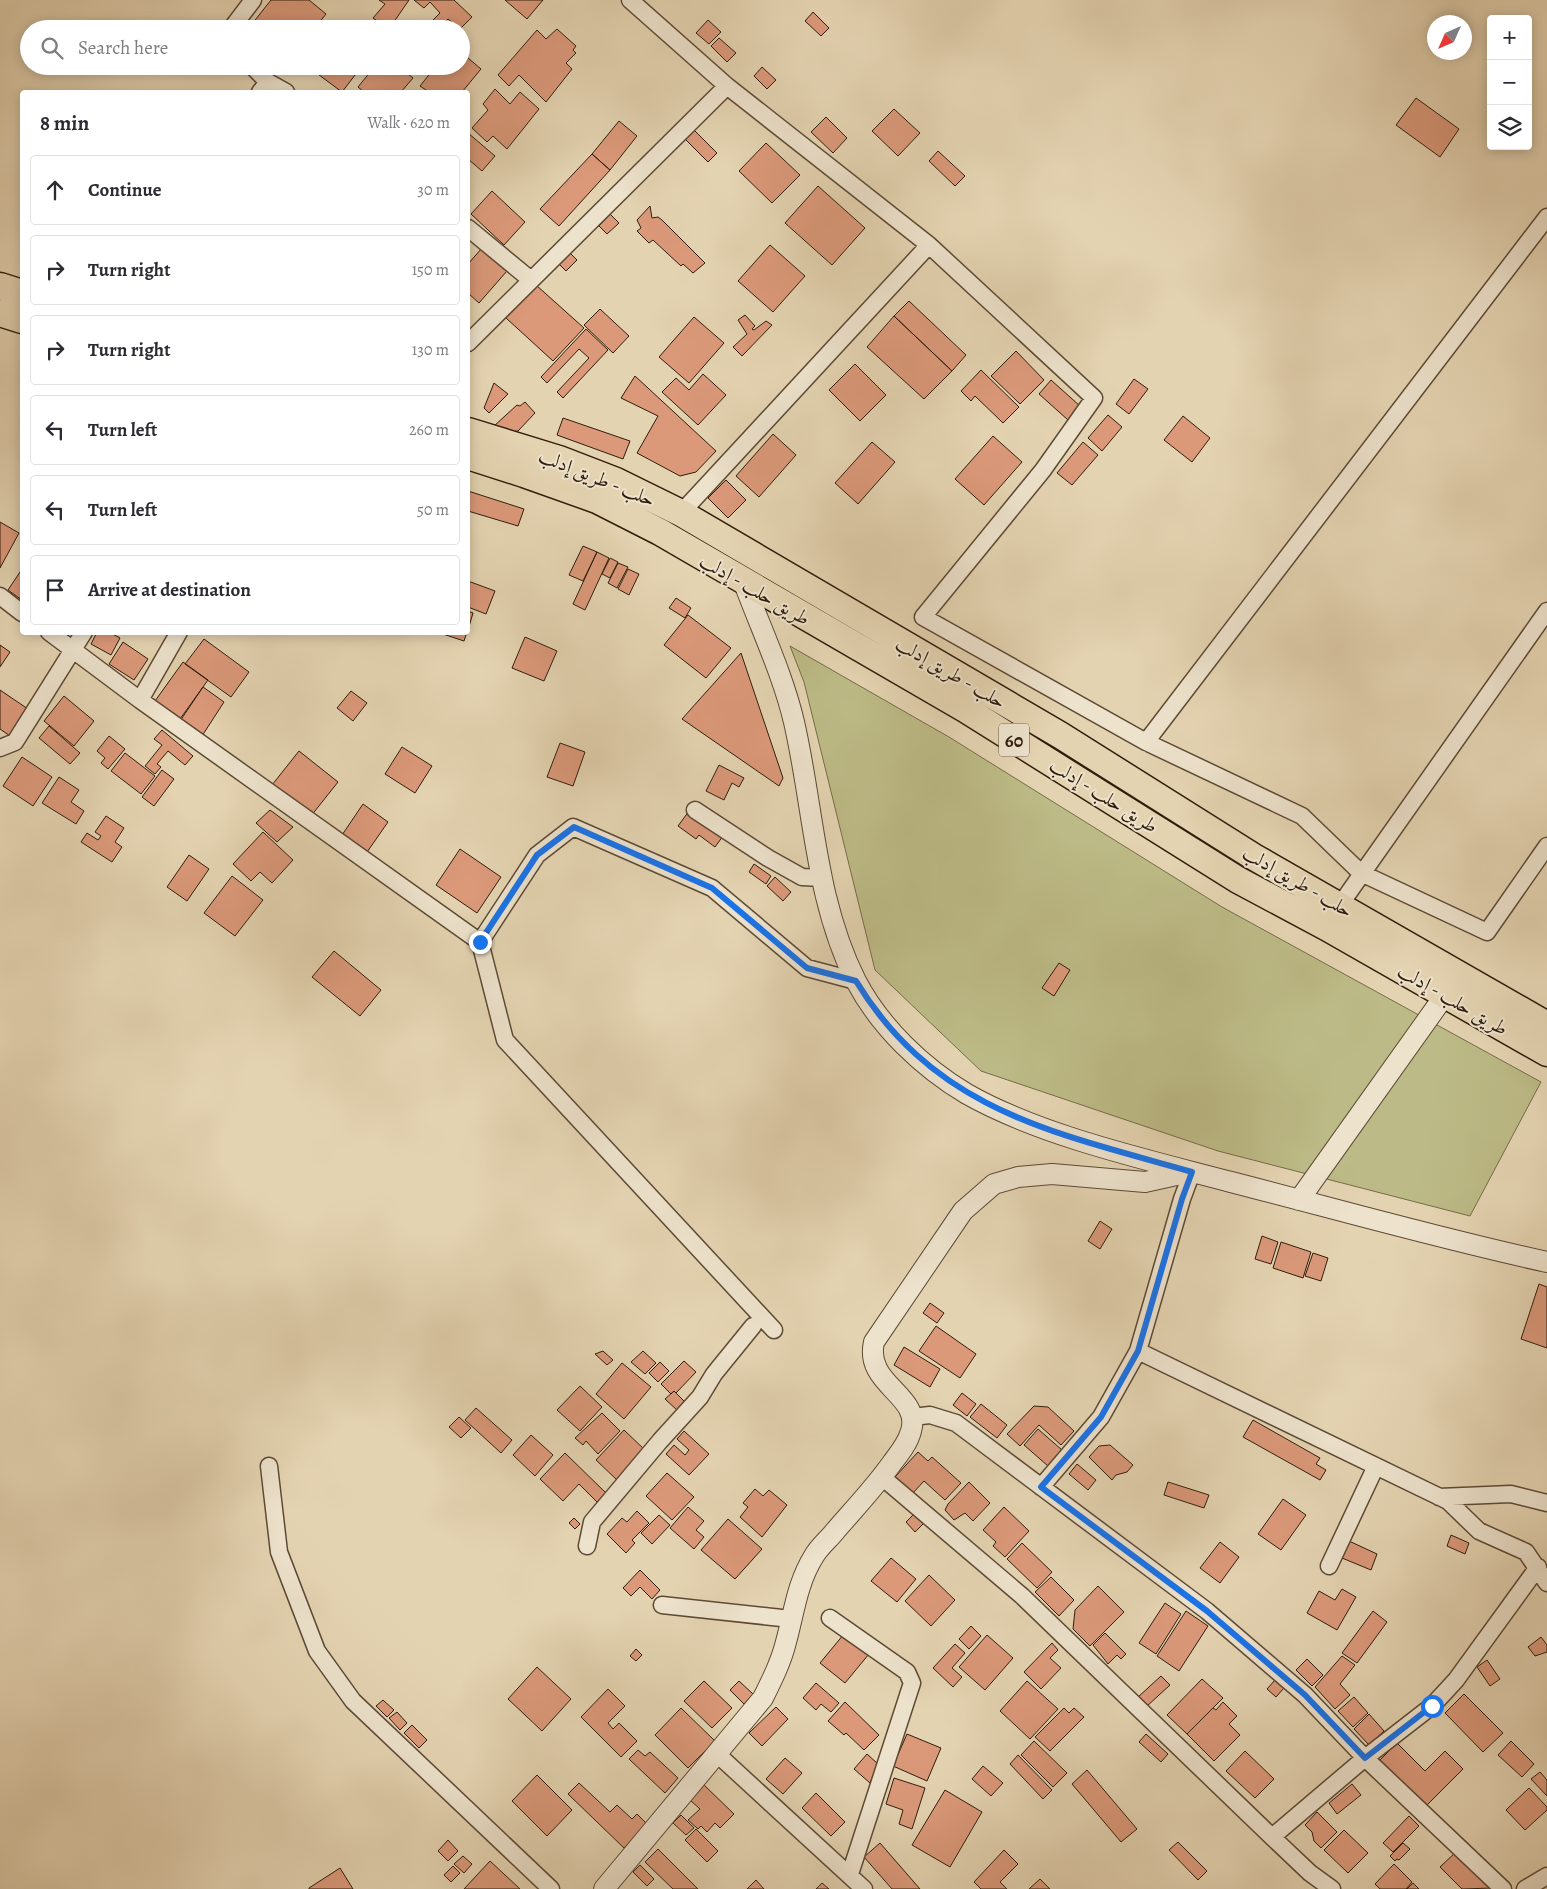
<!DOCTYPE html>
<html lang="en">
<head>
<meta charset="utf-8">
<style>
	body { margin:0; font-family:Alegreya,Amiri,serif; background:#f7f7f7; color:#2b2b33 }
	.controls { position:absolute; right:15px; top:15px; display:grid; overflow:hidden; border-radius:5px; box-shadow:0 2px 12px #0003 }
	.controls button { width:45px; height:45px; display:grid; place-items:center; padding:0; border:0; border-bottom:1px solid #e1e1e2; background:#fff; color:#2b2b33; font:25px sans-serif }
	.compass { position:absolute; left:1427px; top:15px; width:45px; height:45px; border-radius:50%; background:#fff; box-shadow:0 2px 12px #0003; rotate:225deg }
	.stop { position:absolute; width:15px; height:15px; margin:-11px; border:4px solid #1a73e8; border-radius:50%; background:#fff }
	.stop.end { background:#1a73e8; border-color:#fff; box-shadow:0 1px 5px #0008 }
	.list { margin:0; padding:0; list-style:none }
	h2 { display:flex; justify-content:space-between; align-items:center; height:65px; margin:0; padding:0 20px; font-size:21px }
	h2 small { font-size:16px; font-weight:400; color:#7c7c81 }
	.list li { display:grid; grid-template-columns:32px 1fr auto; gap:15px; align-items:center; box-sizing:border-box; height:70px; margin:0 10px 10px; padding:0 10px; border:1px solid #e1e1e2; border-radius:5px }
	.list b { display:block; font-size:19px; white-space:nowrap }
	.list em { font-size:16px; font-style:normal; color:#7c7c81 }
	.icon { flex:none; width:28px; height:28px; fill:none; stroke:currentColor; stroke-width:2; stroke-linecap:round; stroke-linejoin:round }
	.map { position:relative; flex:none; width:1547px; height:1889px; overflow:hidden }
	.search { position:absolute; background:#fff; box-shadow:0 2px 12px #0003; left:20px; top:20px; width:450px; height:55px; display:flex; align-items:center; gap:12px; box-sizing:border-box; padding:0 18px; border-radius:28px; color:#7c7c81; font-size:19px }
	.panel { position:absolute; background:#fff; box-shadow:0 2px 12px #0003; left:20px; top:90px; width:450px; height:545px; border-radius:5px }
	.map>svg:first-child { display:block }
</style>
</head>
<body>
<div class="map">
<svg width="1547" height="1889" viewBox="0 0 1547 1889">
	<rect width="100%" height="100%" fill="#e4d3b1"/>
	<filter id="stains"><feTurbulence type="fractalNoise" baseFrequency=".004" numOctaves="4"/><feColorMatrix values="0 0 0 0 .2 0 0 0 0 .09 0 0 0 0 .02 0 0 0 .5 -.17"/></filter>
	<radialGradient id="worn" r=".72"><stop offset=".6" stop-color="#630" stop-opacity="0"/><stop offset="1" stop-color="#630" stop-opacity=".3"/></radialGradient>
	<path fill="#bcba86" stroke="#766c49" d="M790 646 949 737 1222 907 1541 1082 1470 1216 1218 1151 981 1071 875 970 804 682Z"/>
	<path fill="#db997a" stroke="#301d0c" d="M271 0H309L326 14 314 29H257L252 24Z
		M379 0H409L389 29 373 18 385 4Z
		M414 0H454L472 17 460 29 448 19 440 28 432 21 440 13 430 2 424 8Z
		M505 0H543L527 19Z
		M813 12 829 28 821 36 805 21Z
		M708 20 721 32 709 44 696 33Z
		M337 24 343 29H333Z
		M557 29 576 46 573 50 576 53 566 63 572 69 546 102 519 75 509 86 498 75 537 30 546 39Z
		M719 38 736 53 727 62 711 46Z
		M461 52 481 69 462 92H429L420 86 436 66H461Z
		M307 66H362L342 92Z
		M375 66H398L413 78 401 92H364L358 87Z
		M762 67 776 80 767 89 754 76Z
		M495 89 510 104 520 92 539 109 507 149 493 136 487 142 472 128 488 110 483 104Z
		M1416 98 1459 129 1440 157 1396 125Z
		M894 109 920 133 898 156 872 131Z
		M826 117 847 138 833 153 811 132Z
		M619 121 637 136 610 170 592 154Z
		M693 129 717 153 708 162 684 138Z
		M468 133 495 156 482 171 468 159Z
		M766 143 800 175 772 203 739 171Z
		M938 151 965 176 955 186 929 161Z
		M592 154 610 170 559 226 540 209Z
		M818 186 865 228 832 265 785 223Z
		M492 191 525 222 504 245 471 214Z
		M650 206 652 218 658 217 662 220 705 263 693 273 683 264 681 266 653 240 649 243 637 231 641 228 637 220Z
		M610 214 619 223 607 234 599 226Z
		M770 245 805 276 773 312 738 281Z
		M482 248 507 271 479 303 468 293V264Z
		M569 252 577 260 566 271 558 263Z
		M536 285 584 328 553 361 506 318Z
		M909 301 966 355 952 371 894 316Z
		M600 309 629 336 613 353 584 325Z
		M745 315 755 326 752 329 754 330 766 321 772 325 742 356 733 347 747 334 738 320Z
		M894 316 952 371 924 399 867 347Z
		M694 317 724 343 689 383 659 357Z
		M586 329 608 350 563 398 557 392 589 358 579 349 547 383 541 377Z
		M1016 351 1044 380 1020 404 991 376Z
		M855 364 886 395 860 421 829 390Z
		M981 370 1019 407 1003 423 975 396 971 401 961 391Z
		M703 374 726 395 698 425 662 392 676 378 689 390Z
		M635 376 716 451 696 472 680 476 637 453 658 416 621 398Z
		M1134 379 1148 389 1129 414 1116 404Z
		M1051 380 1080 406 1068 420 1039 394Z
		M494 383 508 394 489 413 484 408Z
		M525 402 535 413 518 431 509 432 494 426 517 405 520 406Z
		M1108 415 1122 427 1102 451 1088 438Z
		M1183 416 1210 438 1192 462 1164 440Z
		M563 418 630 441 623 459 557 435Z
		M773 434 796 455 759 497 736 476Z
		M993 436 1022 462 984 505 955 479Z
		M872 442 895 462 858 504 835 483Z
		M1083 442 1098 455 1072 485 1057 473Z
		M726 480 746 500 728 518 708 498Z
		M468 491 524 509 518 526 468 511V514Z
		M0 522 19 533 0 568Z
		M583 546 597 552 583 581 569 575Z
		M597 552 609 558 585 610 573 604Z
		M610 558 618 562 610 578 602 574Z
		M618 563 628 567 617 588 608 583Z
		M22 569V600L8 590Z
		M628 569 639 574 629 595 618 589Z
		M468 581 495 591 486 614 468 607Z
		M676 598 691 608 685 618 669 608Z
		M468 611 473 613 468 630Z
		M688 615 731 648 706 678 664 645Z
		M97 632H109L120 638 111 655 91 644Z
		M437 632H467L464 641Z
		M525 637 557 651 544 681 512 668Z
		M204 639 249 672 231 697 185 664Z
		M123 642 148 659 134 680 109 664Z
		M0 645 10 652 0 667Z
		M741 653 783 778 779 786 682 719Z
		M183 662 208 680 180 719 155 701Z
		M203 687 224 702 202 736 180 721Z
		M0 690 28 709 10 736 0 729Z
		M351 691 367 703 353 721 337 708Z
		M64 696 94 721 74 746 44 721Z
		M49 726 80 753 70 764 39 738Z
		M162 730 193 756 185 765 168 751 157 764 161 767 155 774 145 766 162 745 154 739Z
		M109 736 125 749 108 769 101 763 105 758 97 751Z
		M560 743 585 752 573 786 547 777Z
		M402 747 432 766 415 793 385 774Z
		M299 751 338 782 311 816 272 785Z
		M125 753 155 776 141 794 111 771Z
		M22 757 52 777 33 806 3 786Z
		M719 765 744 778 739 787 732 783 724 800 706 791Z
		M162 770 174 779 154 806 142 797Z
		M59 777 79 790 71 802 84 811 76 824 42 803Z
		M363 804 388 822 365 855 340 838Z
		M270 810 293 827 277 842 256 823Z
		M689 811 723 836 715 847 699 835 696 839 678 826Z
		M106 816 124 828 115 842 122 847 112 862 81 842 87 833 98 840 101 836 95 832Z
		M263 832 293 860 272 883 260 872 251 881 233 864Z
		M460 849 501 877 477 913 436 885Z
		M189 855 209 869 187 901 167 887Z
		M754 864 771 876 766 884 749 872Z
		M232 876 263 900 235 936 204 913Z
		M775 877 791 892 783 901 767 886Z
		M334 951 381 990 360 1016 312 977Z
		M1059 963 1070 970 1054 996 1042 988Z
		M1100 1221 1112 1229 1100 1249 1088 1241Z
		M1262 1236 1278 1242 1271 1264 1255 1259Z
		M1281 1242 1311 1252 1303 1278 1273 1268Z
		M1313 1253 1328 1258 1321 1281 1305 1276Z
		M1539 1284 1547 1287V1348L1521 1339Z
		M930 1303 944 1313 937 1323 923 1313Z
		M936 1326 976 1354 960 1378 919 1351Z
		M904 1347 940 1369 930 1387 894 1365Z
		M603 1351 613 1360 607 1365 595 1354Z
		M643 1351 656 1363 645 1374 631 1362Z
		M684 1361 696 1372 676 1393 674 1391 671 1394 661 1384Z
		M660 1362 669 1371 658 1382 649 1373Z
		M622 1363 651 1387 624 1419 596 1394Z
		M580 1386 602 1407 580 1431 557 1410Z
		M674 1391 686 1403 678 1411 665 1399Z
		M962 1393 976 1404 967 1416 953 1405Z
		M981 1404 1007 1425 997 1438 970 1417Z
		M1034 1406 1048 1407 1074 1431 1061 1445 1039 1425 1020 1446 1007 1434Z
		M476 1408 512 1440 501 1453 465 1420Z
		M602 1413 620 1431 598 1454 586 1441 583 1445 575 1438Z
		M459 1417 471 1428 461 1438 449 1427Z
		M1253 1420 1320 1458 1316 1464 1326 1470 1320 1480 1243 1437Z
		M1038 1429 1062 1450 1048 1466 1024 1445Z
		M624 1430 646 1451 617 1480 596 1460Z
		M684 1431 709 1454 689 1475 666 1454 674 1445 685 1455 689 1450 677 1439Z
		M531 1435 553 1455 535 1476 513 1455Z
		M1110 1445 1133 1465 1127 1472 1116 1475 1112 1480 1089 1457 1099 1446Z
		M918 1452 928 1461 932 1457 961 1483 945 1500 924 1481 912 1494 894 1478Z
		M565 1453 606 1493 597 1502 579 1484 563 1501 540 1479Z
		M1077 1464 1096 1480 1088 1490 1069 1474Z
		M667 1473 694 1497 672 1520 646 1496Z
		M969 1482 990 1503 973 1521 965 1513 954 1520 945 1510 948 1504Z
		M1168 1482 1209 1495 1204 1508 1164 1495Z
		M755 1489 763 1496 769 1490 787 1505 762 1537 740 1517 748 1507 743 1503Z
		M1283 1499 1306 1515 1281 1550 1258 1534Z
		M688 1507 704 1521 696 1530 704 1537 694 1549 670 1528Z
		M1004 1507 1029 1531 1005 1557 993 1546 996 1542 983 1530Z
		M637 1511 649 1523 632 1540 635 1543 626 1553 607 1534 622 1518 627 1522Z
		M914 1514 924 1523 915 1532 906 1522Z
		M659 1515 670 1525 652 1544 641 1533Z
		M574 1518 580 1524 575 1529 569 1523Z
		M728 1519 762 1549 735 1579 701 1550Z
		M1451 1535 1469 1543 1465 1554 1447 1546Z
		M1349 1541 1377 1554 1371 1570 1342 1558Z
		M1220 1542 1239 1557 1220 1583 1200 1568Z
		M1022 1543 1052 1572 1037 1588 1007 1559Z
		M891 1558 916 1579 897 1602 871 1581Z
		M640 1570 660 1590 652 1599 640 1587 631 1596 623 1588Z
		M929 1575 955 1600 931 1626 905 1601Z
		M1051 1577 1074 1600 1059 1616 1035 1592Z
		M1098 1586 1124 1612 1090 1646 1073 1629 1075 1610Z
		M1342 1589 1356 1597 1337 1630 1307 1613 1319 1591 1335 1600Z
		M1165 1603 1181 1614 1156 1654 1139 1643Z
		M1186 1611 1208 1626 1179 1671 1157 1656Z
		M1373 1611 1387 1622 1357 1663 1342 1653Z
		M971 1626 981 1636 969 1649 959 1639Z
		M1105 1633 1126 1654 1121 1659 1117 1655 1108 1664 1093 1645Z
		M844 1634 869 1654 845 1683 820 1663Z
		M987 1635 1013 1658 985 1690 959 1667Z
		M1541 1637 1547 1645V1652L1535 1656 1528 1647Z
		M1052 1643 1058 1650 1050 1658 1061 1668 1041 1689 1024 1672Z
		M955 1644 965 1653 952 1668 962 1677 953 1687 933 1668Z
		M636 1649 642 1655 636 1661 630 1656Z
		M1342 1656 1355 1665 1340 1684 1350 1695 1335 1709 1315 1687Z
		M1307 1659 1323 1675 1312 1686 1296 1670Z
		M1487 1660 1500 1679 1490 1686 1477 1667Z
		M537 1667 571 1699 542 1731 508 1699Z
		M1161 1676 1170 1685 1146 1707 1137 1698Z
		M1202 1679 1223 1698 1187 1734 1167 1715Z
		M1275 1680 1284 1688 1276 1697 1267 1689Z
		M704 1681 732 1708 712 1728 684 1701Z
		M739 1681 753 1694 744 1704 730 1690Z
		M1027 1681 1058 1709 1030 1739 1000 1711Z
		M816 1683 839 1703 831 1712 821 1704 816 1710 803 1698Z
		M608 1689 625 1706 608 1723 613 1729 619 1723 637 1741 621 1757 581 1717Z
		M1464 1694 1503 1733 1483 1752 1445 1713Z
		M1354 1697 1368 1713 1353 1727 1338 1711Z
		M383 1700 394 1710 387 1717 376 1706Z
		M845 1702 879 1735 864 1750 846 1733 844 1735 828 1721Z
		M1223 1702 1237 1716 1229 1724 1240 1735 1214 1761 1187 1734 1213 1708 1216 1710Z
		M776 1707 788 1719 762 1746 749 1733Z
		M681 1708 715 1741 688 1768 655 1735Z
		M1064 1708 1069 1713 1074 1708 1084 1717 1050 1751 1035 1737Z
		M397 1712 407 1723 400 1730 389 1718Z
		M1369 1714 1384 1731 1369 1745 1354 1729Z
		M412 1725 427 1740 419 1748 404 1733Z
		M907 1734 941 1748 927 1781 893 1766Z
		M1146 1734 1168 1754 1161 1762 1139 1742Z
		M1034 1741 1067 1773 1053 1787 1021 1755Z
		M1511 1741 1534 1764 1522 1777 1498 1755Z
		M1397 1743 1425 1771 1445 1751 1463 1769 1425 1807 1379 1761Z
		M638 1750 645 1756 650 1752 678 1778 665 1793 629 1759Z
		M1245 1751 1274 1779 1255 1798 1226 1771Z
		M867 1754 878 1764 870 1783 854 1769Z
		M1018 1755 1052 1790 1043 1799 1010 1764Z
		M785 1758 802 1773 783 1794 766 1779Z
		M983 1766 1003 1783 991 1796 972 1779Z
		M1087 1770 1137 1829 1121 1842 1072 1784Z
		M1540 1772 1547 1780V1796L1531 1779Z
		M537 1775 572 1810 547 1836 512 1801Z
		M894 1778 925 1788 912 1829 899 1824 903 1810 886 1804Z
		M579 1783 610 1812 617 1805 632 1819 637 1814 647 1824 624 1848 568 1794Z
		M1352 1784 1361 1795 1337 1814 1329 1803Z
		M704 1785 734 1814 720 1828 715 1823 707 1832 701 1826 698 1829 688 1820 700 1809 690 1800Z
		M1529 1788 1547 1807V1810L1525 1830 1506 1810Z
		M945 1790 982 1812 950 1867 912 1845Z
		M816 1793 845 1822 831 1836 802 1808Z
		M1317 1812 1337 1832 1321 1848 1314 1841 1312 1832 1305 1825Z
		M681 1815 694 1828 686 1835 673 1823Z
		M1409 1816 1419 1826 1393 1852 1383 1843Z
		M696 1829 718 1851 707 1862 685 1840Z
		M1344 1830 1368 1853 1348 1873 1324 1850Z
		M448 1840 458 1851 448 1861 438 1851Z
		M1178 1842 1207 1871 1198 1880 1169 1850Z
		M880 1843 920 1889H892L864 1857Z
		M1403 1843 1410 1849 1399 1860 1397 1859 1395 1861 1390 1856Z
		M658 1849 698 1889H673L645 1862Z
		M1004 1850 1018 1864 1000 1882 1007 1889H981L974 1882Z
		M1457 1851 1493 1888 1462 1889 1440 1867Z
		M463 1856 472 1864 464 1873 454 1864Z
		M490 1861 520 1889H464Z
		M1394 1864 1412 1882 1406 1889H1380L1375 1884Z
		M640 1865 654 1879 647 1886 633 1872Z
		M453 1866 460 1873 451 1882 444 1875Z
		M340 1868 353 1889H309V1888Z
		M1040 1879 1050 1889H1029Z
		M756 1880 764 1889H747Z
		M822 1883 829 1889H816Z
		M1413 1883 1419 1889H1407Z"/>
	<g fill="none" stroke-linecap="round" stroke-linejoin="round">
		<g stroke="#5d4a35" stroke-width="19">
			<path id="minor" d="M630 0 727 86 929 245 681 513
				M231 29 253 0
				M252 66 268 82 260 92
				M268 82 286 92
				M468 228 531 280
				M929 245 1094 398 1043 470 923 617 1146 742 1302 816 1361 873 1487 932 1547 846
				M468 343 727 86
				M0 596 22 613
				M49 632 140 700 480 942
				M140 700 179 632
				M1146 742 1547 217
				M0 748 15 742 84 632
				M695 810 768 858 802 877 822 878
				M1340 905 1547 611
				M774 1330 505 1040 480 942 537 855 573 827 712 888 807 968 856 981
				M1138 1351 1448 1501 1479 1531 1526 1552 1547 1583
				M912 1417 930 1415 956 1423 1207 1611 1305 1695 1365 1758 1503 1889
				M269 1466 279 1552 317 1651 353 1701 551 1889
				M882 1477 1022 1596 1272 1837 1310 1873 1332 1889
				M1041 1487 1101 1417 1138 1351 1182 1199 1192 1172
				M1439 1497 1511 1494 1547 1503
				M587 1546 592 1522 660 1441 700 1397 714 1374 753 1326
				M1329 1566 1376 1466
				M662 1605 791 1619
				M830 1618 907 1672 912 1683 850 1874
				M716 1753 864 1889
				M1272 1837 1365 1758 1432 1706 1456 1680 1538 1567
				M1525 1889 1547 1876"/>
		</g>
		<g stroke="#5d4a35" stroke-width="22">
			<path id="tertiary" d="M744 583C761 629 783 675 794 722 814 809 815 900 856 981 880 1027 923 1068 967 1094 1041 1136 1148 1160 1231 1182 1336 1209 1441 1239 1547 1262
				M1299 1200 1445 995
				M604 1889 763 1698C772 1680 781 1662 786 1642 794 1613 797 1583 814 1556 819 1547 829 1539 836 1530 855 1508 875 1487 892 1463 899 1454 908 1443 911 1431 922 1395 864 1385 874 1342L963 1211 994 1184 1018 1177 1052 1174 1145 1182 1190 1172"/>
		</g>
		<g stroke="#301d0c" stroke-width="29">
			<path id="trunk" d="M0 286 22 293
				M0 313 22 320
				M468 431 559 459 616 481 681 513 1060 735 1254 857 1547 1025
				M468 456 524 474 597 500 660 532 965 709 1238 880 1326 927 1547 1053"/>
		</g>
		<use href="#minor" stroke="#ede2cc" stroke-width="16"/>
		<use href="#tertiary" stroke="#ede2cc" stroke-width="20"/>
		<use href="#trunk" stroke="#e4d3b1" stroke-width="26"/>
	</g>
	<g fill="none" stroke-linecap="round" stroke-linejoin="round">
		<path stroke="#1a73e8" stroke-width="6" d="M480 942 537 855 574 827 712 888 807 968 856 981C936 1112 1056 1133 1192 1172L1182 1199 1138 1351 1101 1417 1041 1487 1207 1611 1305 1695 1365 1758 1432 1706"/>
	</g>
	<g text-anchor="middle" stroke-width="4" stroke-linejoin="round" paint-order="stroke">
		<rect fill="#ede2cc" stroke="#695846" stroke-width="1" x="999" y="723.5" width="30" height="33" rx="4"/>
		<g font-size="19" font-weight="bold" fill="#301d0c">
			<text x="1014" y="747">60</text>
		</g>
		<g font-size="20" fill="#301d0c" stroke="#ede2cc">
			<text transform="translate(597 477) rotate(22)" y="7">حلب - طريق إدلب</text>
			<text transform="translate(755 589) rotate(30)" y="7">طريق حلب - إدلب</text>
			<text transform="translate(951 672) rotate(30)" y="7">حلب - طريق إدلب</text>
			<text transform="translate(1104 795) rotate(32)" y="7">طريق حلب - إدلب</text>
			<text transform="translate(1298 881) rotate(30)" y="7">حلب - طريق إدلب</text>
			<text transform="translate(1453 999) rotate(30)" y="7">طريق حلب - إدلب</text>
		</g>
	</g>
	<rect width="100%" height="100%" filter="url(#stains)"/>
	<rect width="100%" height="100%" fill="url(#worn)"/>
</svg>
<div class="controls">
<button>+</button>
<button>−</button>
<button><svg class="icon" aria-label="layers" viewBox="0 0 24 24"><path d="M12 4l9 5-9 5-9-5zM3 14l9 5 9-5"/></svg></button>
</div>
<svg class="compass" viewBox="-18 -18 36 36"><path d="M0-13l5 13h-10z" fill="#e53935"/><path d="M0 13l5-13h-10z" fill="#7c7c81"/></svg>
<div class="stop" style="left:1432px;top:1706px"></div>
<div class="stop end" style="left:480px;top:942px"></div>
<div class="search"><svg class="icon" aria-label="search" viewBox="0 0 24 24"><circle cx="10" cy="10" r="6"/><path d="M15 15l6 6"/></svg>Search here</div>
<section class="panel">
<h2>8 min<small>Walk · 620 m</small></h2>
<ul class="list">
<li><svg class="icon" aria-label="ahead" viewBox="0 0 24 24"><path d="M12 20V5M6 11l6-6 6 6"/></svg><div><b>Continue</b></div><em>30 m</em></li>
<li><svg class="icon" aria-label="right" viewBox="0 0 24 24"><path d="M7 20v-9h11M14 6l5 5-5 5"/></svg><div><b>Turn right</b></div><em>150 m</em></li>
<li><svg class="icon" aria-label="right" viewBox="0 0 24 24"><path d="M7 20v-9h11M14 6l5 5-5 5"/></svg><div><b>Turn right</b></div><em>130 m</em></li>
<li><svg class="icon" aria-label="left" viewBox="0 0 24 24"><path d="M17 20v-9H6M10 6l-5 5 5 5"/></svg><div><b>Turn left</b></div><em>260 m</em></li>
<li><svg class="icon" aria-label="left" viewBox="0 0 24 24"><path d="M17 20v-9H6M10 6l-5 5 5 5"/></svg><div><b>Turn left</b></div><em>50 m</em></li>
<li><svg class="icon" aria-label="arrive" viewBox="0 0 24 24"><path d="M6 21V4h12l-3 4 3 4H6"/></svg><div><b>Arrive at destination</b></div></li>
</ul>
</section>
</div>
</body>
</html>
